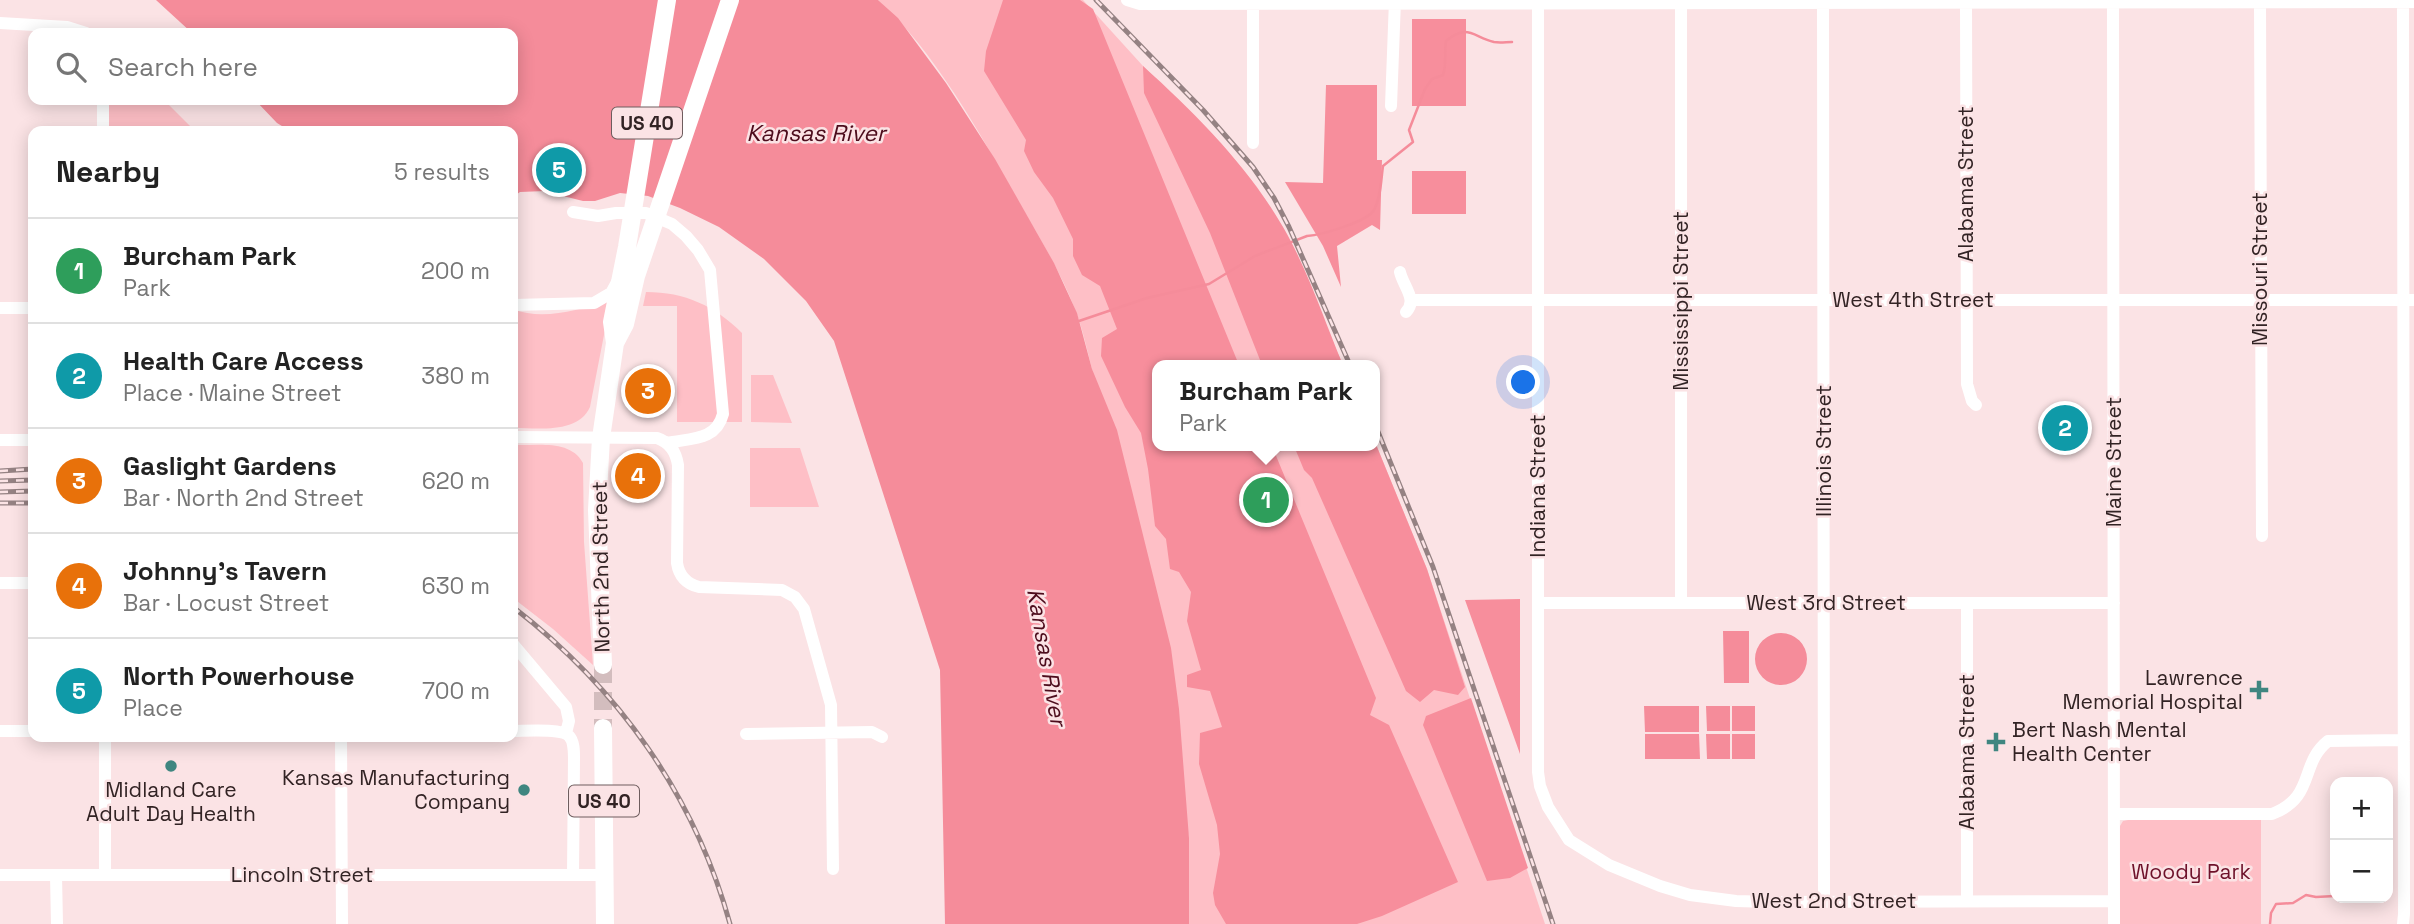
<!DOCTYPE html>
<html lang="en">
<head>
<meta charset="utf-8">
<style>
	body { margin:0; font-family:"Space Grotesk",sans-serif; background:#f2f2f2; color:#222 }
	.controls { position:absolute; right:21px; bottom:21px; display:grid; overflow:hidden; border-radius:14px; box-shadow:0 4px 18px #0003 }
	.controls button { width:63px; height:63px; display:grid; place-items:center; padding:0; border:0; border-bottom:2px solid #e0e0e0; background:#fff; color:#222; font:35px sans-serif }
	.you { position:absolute; left:1524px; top:383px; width:24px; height:24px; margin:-18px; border:5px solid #fff; border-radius:50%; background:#1a73e8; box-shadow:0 0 0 10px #1a73e833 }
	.badge { display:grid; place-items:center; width:46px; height:46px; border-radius:50%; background:#ea580c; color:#fff; font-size:23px; font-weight:700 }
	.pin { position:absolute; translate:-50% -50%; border:4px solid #fff; box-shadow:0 2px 7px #0006 }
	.popup { position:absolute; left:1152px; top:360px; width:228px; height:91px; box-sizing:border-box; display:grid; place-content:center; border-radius:14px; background:#fff; filter:drop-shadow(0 2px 5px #0005); font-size:23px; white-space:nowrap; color:#767676 }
	.popup b { font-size:26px; color:#222 }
	.popup::after { content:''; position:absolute; left:50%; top:100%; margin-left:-14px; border:14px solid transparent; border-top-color:#fff }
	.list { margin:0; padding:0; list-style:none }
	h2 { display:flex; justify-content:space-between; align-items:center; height:91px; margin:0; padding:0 28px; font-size:30px }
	h2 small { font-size:23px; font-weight:400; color:#767676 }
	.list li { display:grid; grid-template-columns:46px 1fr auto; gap:21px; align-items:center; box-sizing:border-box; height:105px; padding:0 28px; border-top:2px solid #e0e0e0 }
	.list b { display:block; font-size:26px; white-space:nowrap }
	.list p { margin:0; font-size:23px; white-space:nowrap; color:#767676 }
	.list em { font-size:23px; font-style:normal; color:#767676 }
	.icon { flex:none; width:38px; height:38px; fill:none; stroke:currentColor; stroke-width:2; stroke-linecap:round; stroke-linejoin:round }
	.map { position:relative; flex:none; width:2414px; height:924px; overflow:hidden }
	.search { position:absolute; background:#fff; box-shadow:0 4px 18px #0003; left:28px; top:28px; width:490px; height:77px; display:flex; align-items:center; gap:18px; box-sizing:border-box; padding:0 24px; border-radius:14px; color:#767676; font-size:26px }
	.panel { position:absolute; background:#fff; box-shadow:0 4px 18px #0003; left:28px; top:126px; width:490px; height:616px; border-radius:14px }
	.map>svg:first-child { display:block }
</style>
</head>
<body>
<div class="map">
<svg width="2414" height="924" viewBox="0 0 2414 924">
	<rect width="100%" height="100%" fill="#fbe3e5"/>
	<path fill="#febfc6" d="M878 0H1083L1143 66 1221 143 1257 187 1284 229 1343 365H1158V446H1374L1375 442 1427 569 1545 924H1189V838L1092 369C1087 350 1083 330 1076 312 1062 274 1040 239 1020 204 982 137 935 51 878 0Z
		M107 100H164L195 131H107Z
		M646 292C685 292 715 306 742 333V422H677V306H643Z
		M607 301 610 304 590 407C578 434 538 428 513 428V309C542 321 578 310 607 301Z
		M751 375H773L792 423 751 422Z
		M513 445C537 446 570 439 583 463L584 542 593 665 553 629 513 598Z
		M750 448H800L819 507H750Z
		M2128 820H2261V924H2120V826L2123 821Z"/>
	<path fill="#f78e9c" d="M1003 0H1080L1093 9 1239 365H1158V446H1272L1376 698 1370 715 1389 725 1458 882 1382 916 1357 924H1226L1215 905 1213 893 1220 854 1217 825 1199 764 1200 733 1222 727 1210 691 1187 687V675L1201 670 1187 621 1191 592 1179 572 1170 569 1166 539 1155 526 1148 469 1141 433 1125 407 1101 356 1102 338 1117 329 1100 286 1082 275 1073 256V239L1053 198 1034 172 1024 151 1026 140 984 71 986 51Z
		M1412 19H1466V106H1412Z
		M1143 66C1196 114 1247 165 1283 227 1308 270 1324 320 1343 365H1262L1210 233 1144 93Z
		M1326 85H1377V160H1382L1380 230 1372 225 1337 246 1341 287 1323 246 1285 182 1323 183Z
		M1412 171H1466V214H1412Z
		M1375 442 1427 569 1465 687 1458 695 1434 690 1420 702 1406 691 1312 478 1304 470 1294 446H1374Z
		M1520 599V754L1465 600Z
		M1471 698 1528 868 1510 878 1487 881 1423 725 1426 716Z"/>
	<path fill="#f58c9a" d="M156 0H878L898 18 946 83 995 159 1054 263 1077 313 1092 369 1117 430 1171 648 1179 709 1189 838V924H945L940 670 834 341 806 301 764 259 719 227 680 208 648 196 620 193 595 201H583L563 196 573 148 555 144 545 191 520 192 513 197V131H290L277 123 255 100H513V33H192Z
		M1723 631H1749V683H1724Z
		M1755 659a26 26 0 1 1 52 0a26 26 0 1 1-52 0Z
		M1644 706H1699V732H1645Z
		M1706 706H1730V731H1707Z
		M1732 706H1755V731H1732Z
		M1645 734H1699L1700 759H1645Z
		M1706 734H1730V759H1707Z
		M1732 734H1755V759H1732Z"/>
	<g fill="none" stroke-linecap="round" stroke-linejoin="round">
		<path stroke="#f58c9a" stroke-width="2.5" d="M1079 321 1147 298 1209 284 1255 256 1307 236C1321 235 1367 222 1374 210 1381 197 1381 180 1383 166L1413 142 1409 130 1425 89 1432 79 1443 75C1447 64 1444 53 1446 41 1468 23 1473 37 1494 42 1500 43 1506 42 1512 42
			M2388 887H2390
			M2270 924 2271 913 2276 904 2293 903 2306 895 2316 897 2335 896"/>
		<path stroke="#d3bdbe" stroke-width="18" stroke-dasharray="18 9" stroke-linecap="butt" d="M603 665V728"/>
		<path stroke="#fff" stroke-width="12" d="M1127 0 1140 4 2414 2
			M1253 0V143
			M1538 0V772L1540 786 1548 807 1569 840 1609 865 1660 886 1690 895 1736 901 1771 902 2114 901
			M1823 0 1824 901
			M2113 0 2114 924
			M1966 3 1967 384 1972 401 1976 405
			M2260 3 2262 536
			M0 23 67 27 86 33
			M1391 106 1395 0
			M103 131V100
			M573 212 598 216 616 213H646L672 224 686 236 698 250 710 270 723 414C716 441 691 438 667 443
			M1400 272C1403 286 1418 300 1406 312
			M1411 300H2414
			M513 305 594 303 611 293 617 282
			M0 308H33
			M513 437 657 438C669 442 676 452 678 465L677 563C679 576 687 584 699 587L782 590 795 597 804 609 831 705 833 869
			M0 440H33
			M0 583H33
			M1538 603H2114
			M1681 603V0
			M1967 603V901
			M513 644 566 707 569 721 566 733
			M0 731H33
			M513 731C525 731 561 728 569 736 574 741 574 751 574 758L573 875
			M746 734 872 732 882 737
			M341 737 342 924
			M2114 814H2272C2316 797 2299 764 2328 741L2404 740
			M0 875H605
			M56 875 57 924
			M105 875V737
			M2403 924 2404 914 2403 2"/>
		<path stroke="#fff" stroke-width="18" d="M615 343 625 324 636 276 730 0
			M603 665 597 510 601 438 615 343 612 322 627 247 667 0
			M603 728 605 924"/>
		<g stroke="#958283" stroke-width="5">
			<path id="rail" d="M1096 0 1203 110 1253 167 1274 198 1289 227 1350 365
				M1374 422 1433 567 1553 924
				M0 471 33 469
				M0 481 33 480
				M0 492 33 491
				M0 503H33
				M513 607C618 688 695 796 730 924"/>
		</g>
		<use href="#rail" stroke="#fbe3e5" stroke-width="2.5" stroke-dasharray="8" stroke-linecap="butt"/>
	</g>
	<g fill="#3f8680" stroke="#fbe3e5" stroke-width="2.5">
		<path d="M2255.5 679.5h7v7h7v7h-7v7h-7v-7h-7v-7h7z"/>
		<path d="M1992.5 731.5h7v7h7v7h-7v7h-7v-7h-7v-7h7z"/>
		<circle cx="171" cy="766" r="7"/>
		<circle cx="524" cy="790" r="7"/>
	</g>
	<g text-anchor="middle" stroke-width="5" stroke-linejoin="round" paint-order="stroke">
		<g fill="#fbe3e5" stroke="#6e5d5e" stroke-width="2">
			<rect x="612" y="107.5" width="70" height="31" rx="5"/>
			<rect x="569" y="785.5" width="70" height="31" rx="5"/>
		</g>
		<g font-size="19" font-weight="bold" fill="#322324">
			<text x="647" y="130">US 40</text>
			<text x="604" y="808">US 40</text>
		</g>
		<g font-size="21" fill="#322324" stroke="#fbe3e5">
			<text transform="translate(1966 184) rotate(-90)" y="7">Alabama Street</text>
			<text transform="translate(2260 269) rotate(-90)" y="7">Missouri Street</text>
			<text x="1913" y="307">West 4th Street</text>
			<text transform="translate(1681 301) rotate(-90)" y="7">Mississippi Street</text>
			<text transform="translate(1824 451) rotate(-90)" y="7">Illinois Street</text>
			<text transform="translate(2114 462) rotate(-90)" y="7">Maine Street</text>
			<text transform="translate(1538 486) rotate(-90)" y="7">Indiana Street</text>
			<text transform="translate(601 567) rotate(-91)" y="7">North 2nd Street</text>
			<text x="1826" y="610">West 3rd Street</text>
			<text transform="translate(1967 752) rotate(-90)" y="7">Alabama Street</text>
			<text x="302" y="882">Lincoln Street</text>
			<text x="1834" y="908">West 2nd Street</text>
		</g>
		<g font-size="21" fill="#322324" stroke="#fbe3e5" text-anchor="end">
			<text x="2243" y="685">Lawrence<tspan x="2243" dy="24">Memorial Hospital</tspan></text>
			<text x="2012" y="737" text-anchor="start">Bert Nash Mental<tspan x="2012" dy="24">Health Center</tspan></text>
			<text x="510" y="785">Kansas Manufacturing<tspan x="510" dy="24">Company</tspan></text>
			<text x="171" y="797" text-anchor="middle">Midland Care<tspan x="171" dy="24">Adult Day Health</tspan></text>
		</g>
		<g font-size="21" fill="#6e112a" stroke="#fbe3e5">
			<text x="2191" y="879">Woody Park</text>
		</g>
		<g font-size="23" font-style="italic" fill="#4d0c1c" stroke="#fbe3e5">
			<text x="816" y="141">Kansas River</text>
			<text transform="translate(1047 657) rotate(80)" y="8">Kansas River</text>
		</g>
	</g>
</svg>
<div class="controls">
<button>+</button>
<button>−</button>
</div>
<div class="you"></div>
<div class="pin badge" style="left:1266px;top:500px;background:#2e9e5b">1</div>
<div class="popup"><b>Burcham Park</b>Park</div>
<div class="pin badge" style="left:2065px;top:428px;background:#0f9aa8">2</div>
<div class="pin badge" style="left:648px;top:391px;background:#e8710a">3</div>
<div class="pin badge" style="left:638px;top:476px;background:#e8710a">4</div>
<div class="pin badge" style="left:559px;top:170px;background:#0f9aa8">5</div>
<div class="search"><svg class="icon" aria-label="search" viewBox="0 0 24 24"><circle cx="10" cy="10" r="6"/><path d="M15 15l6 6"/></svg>Search here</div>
<section class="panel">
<h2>Nearby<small>5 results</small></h2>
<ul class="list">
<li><span class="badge" style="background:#2e9e5b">1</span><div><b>Burcham Park</b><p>Park</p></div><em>200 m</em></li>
<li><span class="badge" style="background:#0f9aa8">2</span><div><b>Health Care Access</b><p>Place · Maine Street</p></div><em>380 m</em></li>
<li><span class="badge" style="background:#e8710a">3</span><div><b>Gaslight Gardens</b><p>Bar · North 2nd Street</p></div><em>620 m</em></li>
<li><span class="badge" style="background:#e8710a">4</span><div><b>Johnny's Tavern</b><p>Bar · Locust Street</p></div><em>630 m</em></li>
<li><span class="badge" style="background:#0f9aa8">5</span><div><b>North Powerhouse</b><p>Place</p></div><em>700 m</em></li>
</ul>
</section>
</div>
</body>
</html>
